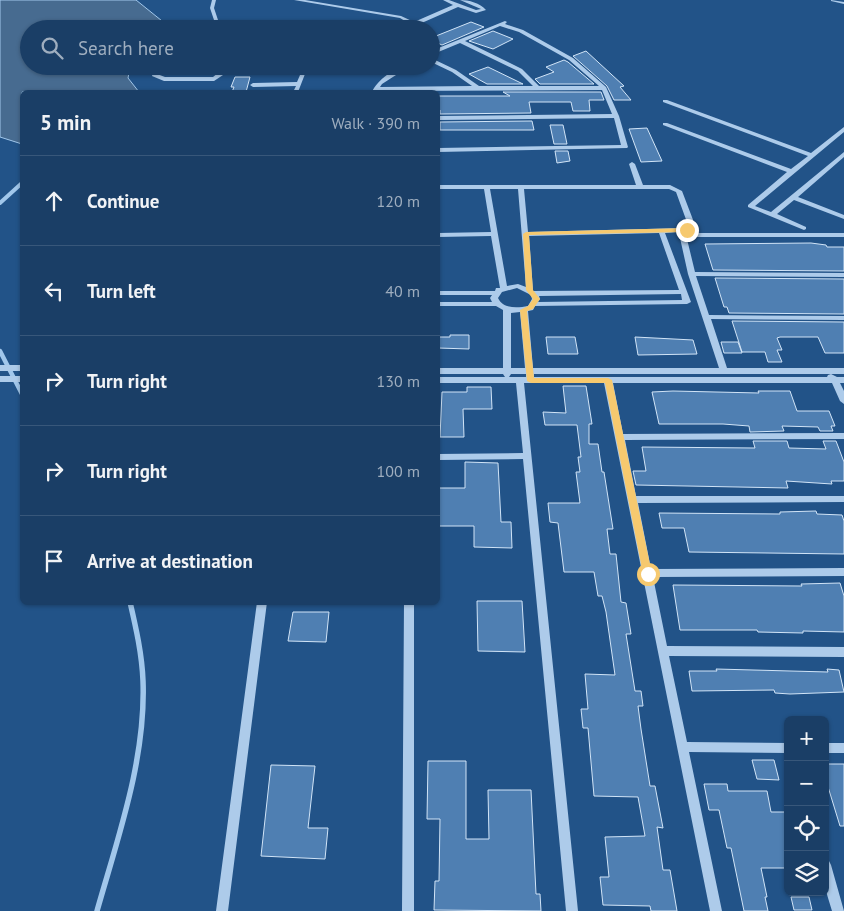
<!DOCTYPE html>
<html lang="en">
<head>
<meta charset="utf-8">
<style>
	body { margin:0; font-family:"PT Sans",sans-serif; background:#27496f; color:#f1f3f6 }
	.controls { position:absolute; right:15px; bottom:15px; display:grid; overflow:hidden; border-radius:8px; box-shadow:0 1px 4px #0004 }
	.controls button { width:45px; height:45px; display:grid; place-items:center; padding:0; border:0; border-bottom:1px solid #38577a; background:#1a3e66; color:#f1f3f6; font:25px sans-serif }
	.stop { position:absolute; width:15px; height:15px; margin:-11px; border:4px solid #f6c96f; border-radius:50%; background:#fff }
	.stop.end { background:#f6c96f; border-color:#fff; box-shadow:0 1px 5px #0008 }
	.list { margin:0; padding:0; list-style:none }
	h2 { display:flex; justify-content:space-between; align-items:center; height:65px; margin:0; padding:0 20px; font-size:21px }
	h2 small { font-size:16px; font-weight:400; color:#9faebf }
	.list li { display:grid; grid-template-columns:32px 1fr auto; gap:15px; align-items:center; box-sizing:border-box; height:90px; padding:0 20px; border-top:1px solid #38577a }
	.list b { display:block; font-size:19px; white-space:nowrap }
	.list em { font-size:16px; font-style:normal; color:#9faebf }
	.icon { flex:none; width:28px; height:28px; fill:none; stroke:currentColor; stroke-width:2; stroke-linecap:round; stroke-linejoin:round }
	.map { position:relative; flex:none; width:844px; height:911px; overflow:hidden }
	.search { position:absolute; background:#1a3e66; box-shadow:0 1px 4px #0004; left:20px; top:20px; width:420px; height:55px; display:flex; align-items:center; gap:12px; box-sizing:border-box; padding:0 18px; border-radius:28px; color:#9faebf; font-size:19px }
	.panel { position:absolute; background:#1a3e66; box-shadow:0 1px 4px #0004; left:20px; top:90px; width:420px; height:515px; border-radius:8px }
	.map>svg:first-child { display:block }
</style>
</head>
<body>
<div class="map">
<svg width="844" height="911" viewBox="0 0 844 911">
	<rect width="100%" height="100%" fill="#225388"/>
	<path fill="#476b90" stroke="#a1c7eb" d="M0 0H136L172 29H29V66H133L130 68 128 78 139 92H22V144L0 137Z"/>
	<g fill="none" stroke-linecap="round" stroke-linejoin="round">
		<path stroke="#a1c7eb" stroke-width="4" d="M0 203 22 183"/>
		<path stroke="#a1c7eb" stroke-width="4.5" d="M0 351 22 394"/>
		<path stroke="#a1c7eb" stroke-width="5.5" d="M97 911C118 837 146 759 143 681 142 654 136 628 130 602"/>
	</g>
	<path fill="#4f7fb2" stroke="#d1e4f7" d="M471 22 484 27 442 45 431 40V38Z
		M493 31 513 39 493 49 469 41Z
		M586 51 624 86 620 87 631 100H614L607 86 573 56Z
		M564 60 568 62 594 84H540L535 79 554 72 546 67Z
		M488 67 523 84H487L469 74Z
		M235 77H250L246 92H232L234 87H231Z
		M503 92H601L604 100H589L590 111H573L571 102H529L531 113 440 114V110H438V96H510Z
		M532 121 534 130H440V122Z
		M550 125H563L567 144H554Z
		M647 128 662 161 641 162 629 129Z
		M555 151H568L570 161 557 163Z
		M811 243 826 245 827 247H844V271L713 270 705 244Z
		M715 278 844 279V314L729 313 727 307H724Z
		M732 321 844 322V353H825L818 337H780L777 338 782 350H777L782 362H768L765 352H742Z
		M450 335H469V349L438 348V337H450Z
		M546 337H575L578 354H548Z
		M635 337 693 340 697 354 638 355Z
		M721 342H738L742 353H724Z
		M563 386H586L592 424H589V444H598L602 472H604L613 529H607L610 554H616L621 602 626 603 631 634H626L635 691H641L643 706H638L641 729 650 786H655L663 828 657 827 663 870H670L677 911H651L650 906 603 905 600 877H609L605 837 645 836 638 797 594 796 588 728H583L581 709H588L585 674 615 675 606 612 602 596H598L594 572H564L558 523 550 522 548 503H580L576 472H580L578 457H581L577 425H545L543 412 566 413Z
		M467 387H491L492 409H463L464 437H440L442 392H467Z
		M673 391 759 393 758 391H790L797 411H829L835 426H831L833 431H820L818 427 782 426 784 431 750 432 749 426 723 424H659L652 392Z
		M753 441H787L789 448 826 449 823 441H836L844 462V481H831L832 484 786 481 788 488 636 485 633 471H646L642 447 755 448Z
		M465 462 498 463 501 522H511L512 548 474 547V526H438V488H465Z
		M816 511 817 514 842 515 844 521V554L689 552 684 528H662L659 513 780 514V512Z
		M840 583 844 596V632L803 631V633L758 632 757 630H680L673 585 802 586 801 584Z
		M477 601H522L525 652 478 651Z
		M293 612H329L326 642 288 641Z
		M716 669 828 672 827 669 839 670 844 692 790 694 775 693 774 690 692 691 689 671H717Z
		M752 760H774L779 780 757 779Z
		M428 761H466V839H489L488 790H531L536 894H540L541 911 434 910 435 881H439L440 819H427Z
		M825 764H844V826H840L825 777Z
		M271 765 315 766 308 828H328L325 859 261 856Z
		M704 784H727L728 791H767L771 812H788V868H761L767 897H765L768 911H744L731 848H727L719 810H709Z
		M791 897H809L812 910H794Z"/>
	<g fill="none" stroke-linecap="round" stroke-linejoin="round">
		<path fill="#adcbea" fill-rule="evenodd" d="M212 0H216L214 8 218 20 216 21 214 20 210 8Z
			M294 0H305L401 16 414 22 453 5 443 0H449L476 10 481 9 460 0C469 0 480 3 486 10L476 13 458 7 408 29H401L410 24 400 18Z
			M831 0 844 2V4L831 1Z
			M505 21 507 22 505 24 523 30 573 58 606 87 619 116 628 147 627 148 438 152V148L621 145 614 118 438 120V116L612 114 602 90 379 91 377 92H372C377 80 396 66 410 66L382 84 380 87 472 86 452 72 431 62V58L456 70 479 86H533L518 71 460 43 431 55V51ZM500 26 519 32 569 60 599 86H539L522 69 465 41Z
			M281 26H285L286 29H280Z
			M165 66H209L223 71H302L309 66H316L305 74 298 92H293L296 86 253 87 250 85 253 83 297 82 300 75H223L214 81H164L152 76 154 69ZM191 68 210 70 218 73 213 77H165L157 74 158 71 162 70Z
			M663 100H667L811 153 844 127V132L755 206 771 212 844 152V157L798 197 844 215V219L794 200 777 214 806 227V229L804 230 748 207V205L787 172 663 125V123H667L791 169 808 156 663 102Z
			M632 162 635 164 643 185H670L682 191 695 225 689 231 665 233 691 302 687 304 535 306 533 310 528 311 533 368H719L688 274 680 238 681 237 693 233H844V237H693L687 239 695 272 844 273V277L696 276 709 315 844 316V320L711 319 727 368H844V374H534V377H827L828 375 831 374 837 377H844V383H840L844 391V404L840 401 832 383H613L623 434 844 433V439L625 440 636 496H844V502L638 503 651 569 844 568V576L653 577 667 646 844 647V657L669 656 687 742 788 743V753L689 752 722 911H710L604 383H524L578 911H566L523 459 438 460V454L523 453 516 383H438V377H505L503 374H438V368H503V310L496 306H438V302H492L490 298 492 295H438V291H495L496 288H500L491 236 438 237V233L491 232 484 189H438V185H636L629 164ZM490 189H518L526 287 518 284 507 286ZM524 189H669L676 192 688 225 685 228 528 232ZM659 233 679 290 533 291 529 236ZM517 288 531 295 532 299 528 306C517 308 503 309 498 298L502 292ZM681 294 682 300 538 302 540 299 539 296ZM520 312 525 368H511V313ZM511 374H526V377H509Z
			M0 365H22V371H0Z
			M0 376H22V382H0Z
			M257 602H267L228 911H216Z
			M404 602H414V911H402Z
			M825 743H844V753H825Z
			M825 859 829 861 831 865 844 911H832L825 888Z"/>
	</g>
	<path fill="#f6c96f" d="M687 228 689 232 529 235 533 290 540 299 533 309 527 311 534 378H608L612 380 652 574 648 577 643 574 605 383H531L527 381 520 310 528 306 533 299 526 290 523 234 526 232Z"/>
</svg>
<div class="controls">
<button>+</button>
<button>−</button>
<button><svg class="icon" aria-label="locate" viewBox="0 0 24 24"><circle cx="12" cy="12" r="6"/><path d="M12 2v4M12 18v4M2 12h4M18 12h4"/></svg></button>
<button><svg class="icon" aria-label="layers" viewBox="0 0 24 24"><path d="M12 4l9 5-9 5-9-5zM3 14l9 5 9-5"/></svg></button>
</div>
<div class="stop" style="left:648px;top:574px"></div>
<div class="stop end" style="left:687px;top:230px"></div>
<div class="search"><svg class="icon" aria-label="search" viewBox="0 0 24 24"><circle cx="10" cy="10" r="6"/><path d="M15 15l6 6"/></svg>Search here</div>
<section class="panel">
<h2>5 min<small>Walk · 390 m</small></h2>
<ul class="list">
<li><svg class="icon" aria-label="ahead" viewBox="0 0 24 24"><path d="M12 20V5M6 11l6-6 6 6"/></svg><div><b>Continue</b></div><em>120 m</em></li>
<li><svg class="icon" aria-label="left" viewBox="0 0 24 24"><path d="M17 20v-9H6M10 6l-5 5 5 5"/></svg><div><b>Turn left</b></div><em>40 m</em></li>
<li><svg class="icon" aria-label="right" viewBox="0 0 24 24"><path d="M7 20v-9h11M14 6l5 5-5 5"/></svg><div><b>Turn right</b></div><em>130 m</em></li>
<li><svg class="icon" aria-label="right" viewBox="0 0 24 24"><path d="M7 20v-9h11M14 6l5 5-5 5"/></svg><div><b>Turn right</b></div><em>100 m</em></li>
<li><svg class="icon" aria-label="arrive" viewBox="0 0 24 24"><path d="M6 21V4h12l-3 4 3 4H6"/></svg><div><b>Arrive at destination</b></div></li>
</ul>
</section>
</div>
</body>
</html>
